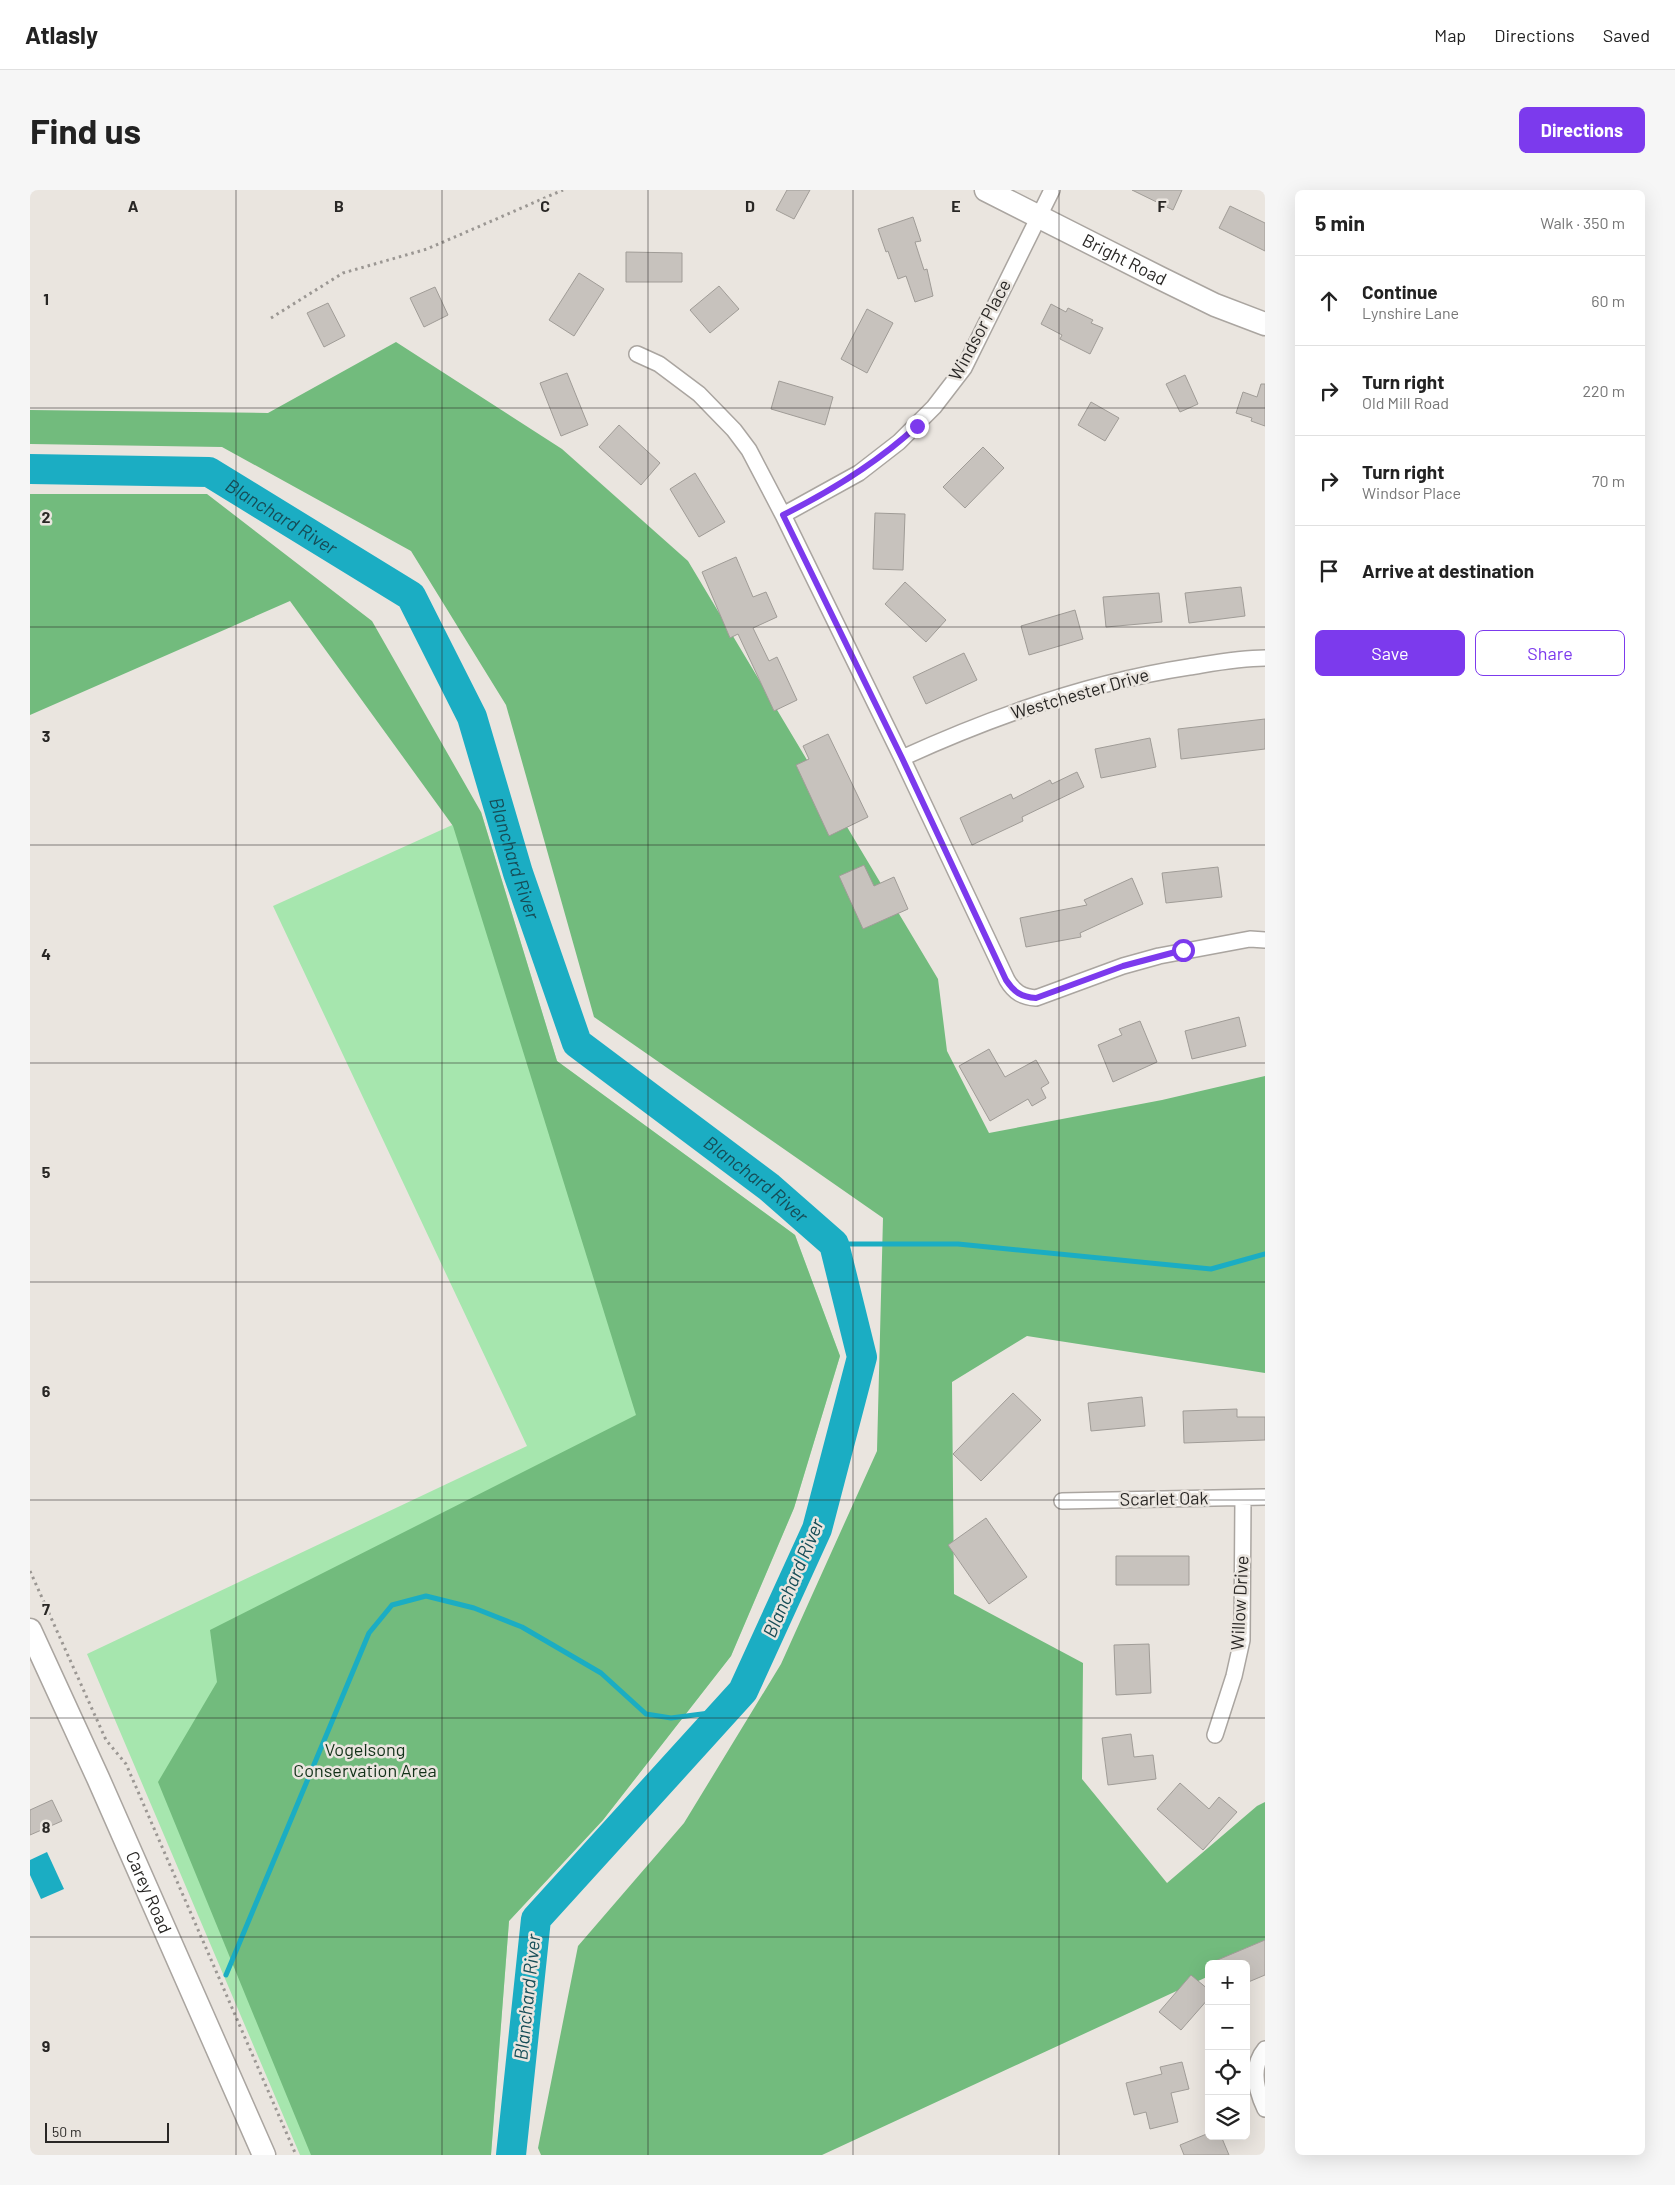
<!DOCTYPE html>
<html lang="en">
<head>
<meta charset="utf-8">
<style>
	body { margin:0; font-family:Barlow,sans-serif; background:#f6f6f6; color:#222 }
	.controls { position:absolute; right:15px; bottom:15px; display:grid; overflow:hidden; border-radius:8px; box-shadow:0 5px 20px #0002 }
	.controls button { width:45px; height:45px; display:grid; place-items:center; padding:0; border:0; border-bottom:1px solid #e0e0e0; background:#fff; color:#222; font:25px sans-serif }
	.scale { position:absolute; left:15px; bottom:12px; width:124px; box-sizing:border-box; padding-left:5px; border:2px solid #292725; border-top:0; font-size:14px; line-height:18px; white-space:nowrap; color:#292725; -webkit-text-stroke:4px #eae5df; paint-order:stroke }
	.stop { position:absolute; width:15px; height:15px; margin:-11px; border:4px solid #7c3aed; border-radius:50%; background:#fff }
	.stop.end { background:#7c3aed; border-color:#fff; box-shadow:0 1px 5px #0008 }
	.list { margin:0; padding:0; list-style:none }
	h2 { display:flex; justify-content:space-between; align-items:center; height:65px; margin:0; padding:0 20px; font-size:21px }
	h2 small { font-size:16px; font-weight:400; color:#767676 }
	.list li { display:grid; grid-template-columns:32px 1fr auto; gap:15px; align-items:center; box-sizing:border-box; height:90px; padding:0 20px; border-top:1px solid #e0e0e0 }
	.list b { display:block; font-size:19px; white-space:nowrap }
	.list p { margin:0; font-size:16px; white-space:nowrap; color:#767676 }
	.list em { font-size:16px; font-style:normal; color:#767676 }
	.actions { display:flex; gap:10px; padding:15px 20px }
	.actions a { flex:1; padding:11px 0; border:1px solid #7c3aed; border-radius:8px; text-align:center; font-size:18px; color:#7c3aed }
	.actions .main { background:#7c3aed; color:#fff }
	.icon { flex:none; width:28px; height:28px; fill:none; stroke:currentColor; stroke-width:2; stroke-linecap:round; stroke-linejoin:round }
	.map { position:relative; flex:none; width:1235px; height:1965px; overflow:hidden; border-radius:8px }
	header { display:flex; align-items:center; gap:30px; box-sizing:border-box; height:70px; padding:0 25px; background:#fff; border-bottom:1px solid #e0e0e0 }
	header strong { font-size:24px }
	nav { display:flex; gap:28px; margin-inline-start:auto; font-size:18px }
	.intro { display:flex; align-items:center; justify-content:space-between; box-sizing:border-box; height:120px; padding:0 30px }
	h1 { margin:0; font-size:35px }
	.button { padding:12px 22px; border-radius:8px; background:#7c3aed; color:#fff; font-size:18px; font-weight:700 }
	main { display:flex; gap:30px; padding:0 30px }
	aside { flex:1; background:#fff; border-radius:8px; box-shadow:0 5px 20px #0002 }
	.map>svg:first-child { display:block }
</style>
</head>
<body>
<header>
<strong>Atlasly</strong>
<nav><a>Map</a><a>Directions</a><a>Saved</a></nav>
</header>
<div class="intro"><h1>Find us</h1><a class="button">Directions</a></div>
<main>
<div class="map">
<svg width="1235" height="1965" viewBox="0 0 1235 1965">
	<rect width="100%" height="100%" fill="#eae5df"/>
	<path fill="#a6e6ae" d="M451 622 527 871 765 1045 810 1166 764 1318 701 1466 573 1630 479 1731 461 1965H270L57 1464 497 1256 243 716Z"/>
	<path fill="#72bb7d" d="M366 152 532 259 658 371 908 789 917 861 959 943 1132 910 1235 886V1183L997 1146 922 1192 924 1404 1053 1473 1052 1589 1137 1693 1227 1616 1235 1612V1760L1179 1774V1786L792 1965H511L508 1958 548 1756 654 1633 751 1474 847 1261 853 1028 564 827 476 515 381 361 192 257 0 254V220L238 223Z
		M0 304H177L342 431 451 622 527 871 765 1045 810 1166 764 1318 701 1466 573 1630 479 1731 461 1965H281L128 1592 187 1492 180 1440 606 1225 423 636 260 411 0 525Z"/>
	<path fill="#1badc3" d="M17 1662 34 1699 11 1709 0 1685V1670Z"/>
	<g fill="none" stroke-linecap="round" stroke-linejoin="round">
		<path stroke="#1badc3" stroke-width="5" d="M804 1054H928L1181 1079 1235 1064
			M196 1785 339 1443 362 1415 396 1406 444 1418 492 1437 571 1483 616 1524 641 1528 695 1521"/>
		<path stroke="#1badc3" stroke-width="30" id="s1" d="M0 279 179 282 381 406 442 527 488 683 547 853 739 997 804 1054 832 1167 787 1339 713 1501 506 1729 481 1965"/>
	</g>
	<path fill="#c7c2bd" stroke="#a09c97" d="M757 0H780L764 29 746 20Z
		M1102 0H1152L1143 20Z
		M1200 16 1235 33V61L1189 38Z
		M883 27 891 51 885 52 894 80 897 79 903 106 885 112 876 86 868 89 858 61 856 62 848 39Z
		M596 62 652 63V92H596Z
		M549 83 574 99 544 146 519 130Z
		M689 96 709 119 680 143 660 120Z
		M405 97 418 125 394 137 380 108Z
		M298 113 315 146 294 157 277 123Z
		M1021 114 1036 122 1038 118 1063 130 1061 133 1073 138 1060 164 1030 149 1032 145 1011 134Z
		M837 119 863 133 837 183 811 169Z
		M537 183 558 235 531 246 510 193Z
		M1155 185 1168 214 1150 222 1136 194Z
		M749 191 803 207 795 235 741 219Z
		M1231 194H1235V236L1221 231 1222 228 1206 223 1213 202 1227 207Z
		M1061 212 1089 228 1075 251 1048 235Z
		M589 235 630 273 611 295 569 257Z
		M953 257 974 278 935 318 913 297Z
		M665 283 695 332 669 347 640 299Z
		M845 323 875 324 873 380 843 379Z
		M706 367 723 407 736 402 747 427 723 438 739 471 747 467 767 510 744 521 708 444 700 448 672 382Z
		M875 392 916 430 896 452 855 414Z
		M1211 397 1215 426 1159 433 1155 403Z
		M1129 403 1132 432 1076 437 1073 407Z
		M1045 420 1053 449 999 465 991 436Z
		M934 463 947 490 896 514 883 487Z
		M1235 529V559L1151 569 1148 539Z
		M798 544 838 627 799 646 766 575 779 569 773 556Z
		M1120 548 1126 577 1071 588 1065 559Z
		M1047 582 1054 597 992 627 993 631 942 655 930 628 981 604 983 609 1020 590 1022 594Z
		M834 675 844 696 864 687 878 719 833 739 809 686Z
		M1188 677 1192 707 1136 713 1132 683Z
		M1102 688 1113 714 1050 743 1051 747 996 757 990 728 1057 715 1054 710Z
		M1209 827 1216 856 1162 869 1155 841Z
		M1110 831 1127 872 1083 892 1068 855 1092 845 1089 839Z
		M959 859 975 887 1006 870 1019 893 1011 898 1016 908 1002 916 998 909 960 931 929 876Z
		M983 1203 1011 1230 951 1291 923 1264Z
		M1112 1207 1115 1236 1061 1241 1058 1213Z
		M1207 1219V1227H1235V1250L1154 1253 1153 1221Z
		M956 1328 997 1387 959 1414 918 1355Z
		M1086 1366H1159V1395H1086Z
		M1119 1454 1121 1503 1086 1505 1084 1455Z
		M1101 1544 1104 1567 1123 1565 1126 1589 1078 1595 1072 1548Z
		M1150 1593 1179 1619 1189 1607 1207 1622 1173 1660 1127 1619Z
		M22 1610 32 1631 0 1645V1620Z
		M1235 1750V1785L1216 1793V1774H1178Z
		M1161 1785 1179 1800V1808L1151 1840 1129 1822Z
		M1152 1872 1159 1899 1141 1903 1148 1932 1120 1939 1116 1922 1104 1925 1096 1893 1132 1884 1130 1877Z
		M1179 1943V1946H1191L1199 1965H1154L1150 1955Z"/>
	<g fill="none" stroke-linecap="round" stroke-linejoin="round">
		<g stroke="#aaa5a0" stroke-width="18">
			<path id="street" d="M607 164 629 174 669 204 704 240 719 260 753 325 872 568 977 790C984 802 992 807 1006 808L1093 776 1129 766 1220 749 1235 750
				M753 325 829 283 869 252 904 217 934 178 1022 0
				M872 568C964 526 1059 492 1159 477 1184 473 1209 468 1235 468
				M1032 1311 1235 1307
				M1185 1545 1204 1486 1212 1450 1213 1308
				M1235 1859C1220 1877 1226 1900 1235 1919"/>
		</g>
		<g stroke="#aaa5a0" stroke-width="25">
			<g id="secondary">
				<path id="s2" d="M956 0 1130 88 1185 115 1235 134"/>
				<path id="s3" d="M0 1440 68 1588 234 1965"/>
			</g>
		</g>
		<path stroke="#9b9793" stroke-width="3" stroke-dasharray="2.5 4" stroke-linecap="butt" d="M241 128 313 83 397 59 533 0
			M0 1381 76 1550 96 1574 266 1965"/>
		<use href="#street" stroke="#fff" stroke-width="15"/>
		<use href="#secondary" stroke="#fff" stroke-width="22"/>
	</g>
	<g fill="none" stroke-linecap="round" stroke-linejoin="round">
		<path stroke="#7c3aed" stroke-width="6" d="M887 236C847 273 803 300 753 325L872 568 976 790C984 802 991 807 1006 808L1093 776 1153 760"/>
	</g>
	<path fill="none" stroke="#292725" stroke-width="1" stroke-opacity="0.55" d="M206 0V1965M412 0V1965M618 0V1965M823 0V1965M1029 0V1965M0 218H1235M0 437H1235M0 655H1235M0 873H1235M0 1092H1235M0 1310H1235M0 1528H1235M0 1747H1235"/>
	<g text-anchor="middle" stroke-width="5" stroke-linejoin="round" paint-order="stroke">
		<g font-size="18" fill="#292725" stroke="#eae5df">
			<text dy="6" stroke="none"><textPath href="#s2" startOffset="155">Bright Road</textPath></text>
			<text transform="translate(950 140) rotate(-62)" y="6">Windsor Place</text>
			<text transform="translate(1050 504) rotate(-16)" y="6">Westchester Drive</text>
			<text transform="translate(1134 1309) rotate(-1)" y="6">Scarlet Oak</text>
			<text transform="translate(1210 1413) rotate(-87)" y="6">Willow Drive</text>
			<text dy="6" stroke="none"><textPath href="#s3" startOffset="288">Carey Road</textPath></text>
		</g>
		<g font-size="18" fill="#123118" stroke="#eae5df">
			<text x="335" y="1566">Vogelsong<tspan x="335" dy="21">Conservation Area</tspan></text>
		</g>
		<g font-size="19" font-style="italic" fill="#164d57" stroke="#eae5df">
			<text dy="7" stroke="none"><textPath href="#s1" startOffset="264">Blanchard River</textPath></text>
			<text dy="7" stroke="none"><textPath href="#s1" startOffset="699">Blanchard River</textPath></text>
			<text dy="7" stroke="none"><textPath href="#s1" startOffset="1119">Blanchard River</textPath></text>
			<text transform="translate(763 1388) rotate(-67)" y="7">Blanchard River</text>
			<text transform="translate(497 1807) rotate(-84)" y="7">Blanchard River</text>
		</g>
	</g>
	<g font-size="16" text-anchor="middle" font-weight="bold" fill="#292725" stroke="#eae5df" stroke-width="5" stroke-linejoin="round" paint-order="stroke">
		<text x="103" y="22">A</text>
		<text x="309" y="22">B</text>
		<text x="515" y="22">C</text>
		<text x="720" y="22">D</text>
		<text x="926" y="22">E</text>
		<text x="1132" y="22">F</text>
		<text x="16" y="115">1</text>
		<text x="16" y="333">2</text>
		<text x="16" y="552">3</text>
		<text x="16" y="770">4</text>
		<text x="16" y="988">5</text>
		<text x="16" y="1207">6</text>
		<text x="16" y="1425">7</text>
		<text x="16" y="1643">8</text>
		<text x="16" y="1862">9</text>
	</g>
</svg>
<div class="controls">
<button>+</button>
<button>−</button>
<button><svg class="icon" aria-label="locate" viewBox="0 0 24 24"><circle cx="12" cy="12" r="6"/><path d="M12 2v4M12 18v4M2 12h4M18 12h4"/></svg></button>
<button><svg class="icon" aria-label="layers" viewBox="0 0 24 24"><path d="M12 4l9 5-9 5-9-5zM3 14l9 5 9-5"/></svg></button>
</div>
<div class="scale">50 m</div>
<div class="stop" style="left:1153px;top:760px"></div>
<div class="stop end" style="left:887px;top:236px"></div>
</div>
<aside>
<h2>5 min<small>Walk · 350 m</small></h2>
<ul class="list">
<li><svg class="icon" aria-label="ahead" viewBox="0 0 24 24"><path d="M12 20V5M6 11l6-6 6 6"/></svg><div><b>Continue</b><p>Lynshire Lane</p></div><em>60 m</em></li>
<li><svg class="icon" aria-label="right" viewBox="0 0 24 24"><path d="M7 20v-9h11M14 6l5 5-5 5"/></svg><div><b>Turn right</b><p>Old Mill Road</p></div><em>220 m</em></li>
<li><svg class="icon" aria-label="right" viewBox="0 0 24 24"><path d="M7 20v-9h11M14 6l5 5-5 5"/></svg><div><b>Turn right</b><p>Windsor Place</p></div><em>70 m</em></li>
<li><svg class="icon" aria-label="arrive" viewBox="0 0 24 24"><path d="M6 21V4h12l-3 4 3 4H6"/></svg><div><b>Arrive at destination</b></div></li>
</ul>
<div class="actions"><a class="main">Save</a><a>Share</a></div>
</aside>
</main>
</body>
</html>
